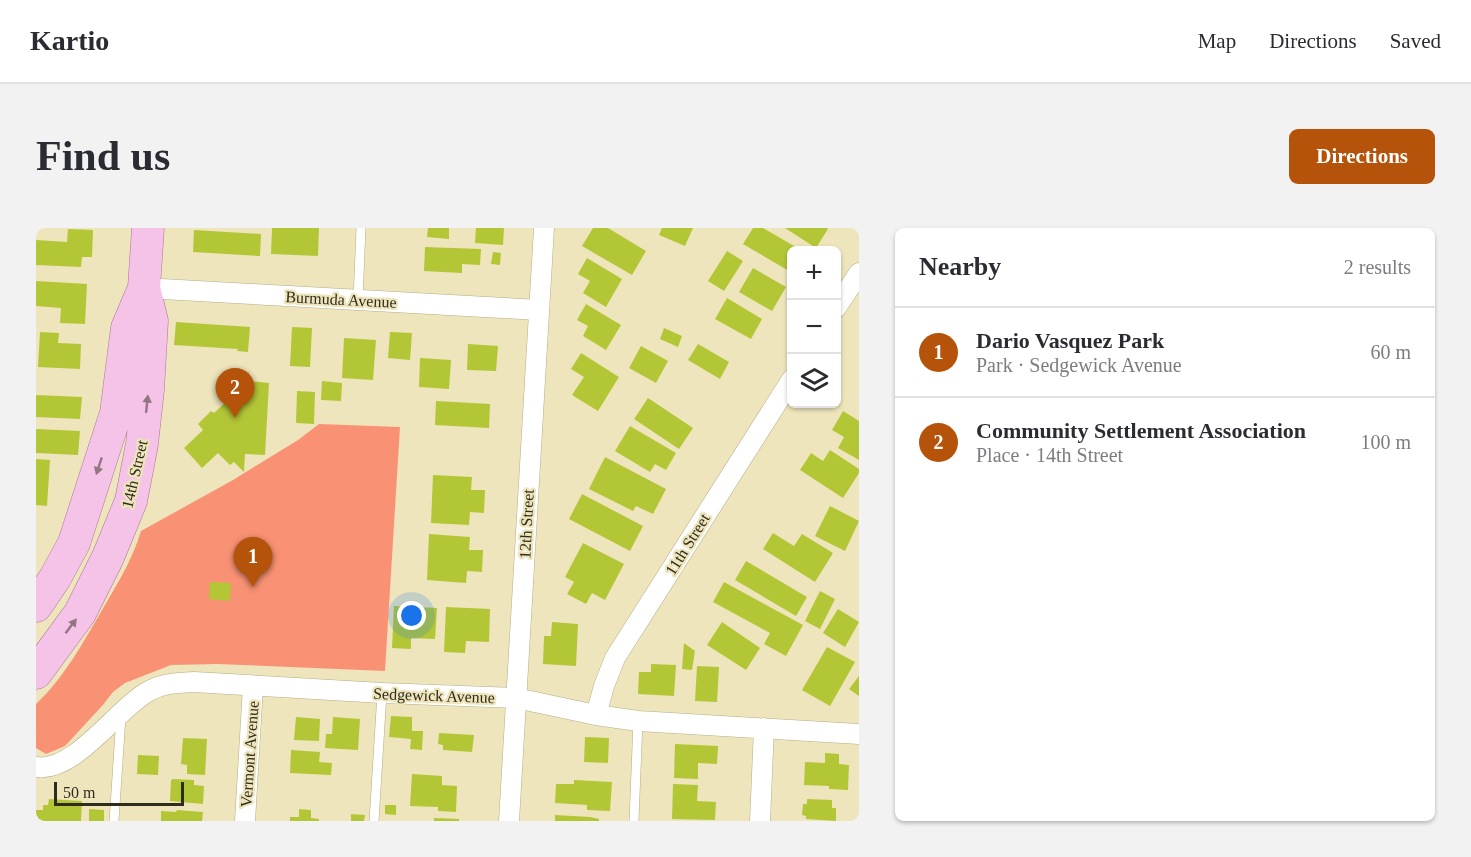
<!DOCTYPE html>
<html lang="en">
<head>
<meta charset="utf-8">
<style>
	body { margin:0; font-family:"Times New Roman",serif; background:#f2f2f3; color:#2b2b33 }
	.controls { position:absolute; right:18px; top:18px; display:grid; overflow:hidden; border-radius:9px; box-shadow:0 2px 4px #0004 }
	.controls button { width:54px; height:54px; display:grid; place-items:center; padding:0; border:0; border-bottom:2px solid #e1e1e2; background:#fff; color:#2b2b33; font:30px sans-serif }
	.scale { position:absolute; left:18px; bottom:15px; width:130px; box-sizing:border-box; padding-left:6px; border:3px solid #2f2c1c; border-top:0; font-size:16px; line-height:21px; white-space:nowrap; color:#2f2c1c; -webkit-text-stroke:4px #eee5bc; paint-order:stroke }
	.you { position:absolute; left:376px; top:388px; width:21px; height:21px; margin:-15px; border:4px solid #fff; border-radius:50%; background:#1a73e8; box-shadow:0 0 0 9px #1a73e833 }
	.badge { display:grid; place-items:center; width:39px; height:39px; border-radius:50%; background:#b45309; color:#fff; font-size:20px; font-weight:700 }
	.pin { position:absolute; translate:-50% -50px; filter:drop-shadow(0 2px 3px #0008) }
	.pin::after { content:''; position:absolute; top:32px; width:21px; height:18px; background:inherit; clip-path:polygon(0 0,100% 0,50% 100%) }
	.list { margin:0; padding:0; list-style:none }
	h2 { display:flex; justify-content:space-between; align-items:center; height:78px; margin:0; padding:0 24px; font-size:26px }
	h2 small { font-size:20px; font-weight:400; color:#7c7c81 }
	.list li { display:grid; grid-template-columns:39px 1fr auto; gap:18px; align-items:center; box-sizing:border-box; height:90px; padding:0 24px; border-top:2px solid #e1e1e2 }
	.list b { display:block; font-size:22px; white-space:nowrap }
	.list p { margin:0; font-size:20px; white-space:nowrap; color:#7c7c81 }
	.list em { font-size:20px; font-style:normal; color:#7c7c81 }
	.icon { flex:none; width:33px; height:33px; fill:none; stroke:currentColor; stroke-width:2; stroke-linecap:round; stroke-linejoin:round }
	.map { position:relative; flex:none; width:823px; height:593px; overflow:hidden; border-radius:9px }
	header { display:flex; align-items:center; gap:36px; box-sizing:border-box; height:84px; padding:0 30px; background:#fff; border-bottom:2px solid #e1e1e2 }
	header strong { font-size:28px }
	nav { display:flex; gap:33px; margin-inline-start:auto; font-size:21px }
	.intro { display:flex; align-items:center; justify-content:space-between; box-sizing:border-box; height:144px; padding:0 36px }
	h1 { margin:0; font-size:42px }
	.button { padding:15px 27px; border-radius:9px; background:#b45309; color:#fff; font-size:21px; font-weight:700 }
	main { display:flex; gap:36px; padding:0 36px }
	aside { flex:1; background:#fff; border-radius:9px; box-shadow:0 2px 4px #0004 }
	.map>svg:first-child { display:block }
</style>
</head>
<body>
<header>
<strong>Kartio</strong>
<nav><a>Map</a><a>Directions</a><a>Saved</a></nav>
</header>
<div class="intro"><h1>Find us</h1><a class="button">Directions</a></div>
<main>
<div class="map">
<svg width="823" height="593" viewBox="0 0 823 593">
	<rect width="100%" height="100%" fill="#eee5bc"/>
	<path fill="#f99274" d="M283 196 364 199 349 443 182 436 135 437 89 455 77 464 66 478 29 518 10 526 0 520V476C29 449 49 411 69 377 83 353 97 330 105 303L197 252 262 212Z"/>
	<path fill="#b3c736" d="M236 0H283L282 28 235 26Z
		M392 0H413V11L391 9Z
		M440 0H468L467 17 439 15Z
		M557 0H572L610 23 596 47 546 18Z
		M626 0H657L649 18 623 7Z
		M717 0H727L765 22H756V39L753 43 707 16Z
		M749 0H791L792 1 780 20Z
		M32 1 57 2 56 29H46L45 39 0 37V12L31 14Z
		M158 2 225 6 224 28 157 24Z
		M389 19 445 21 444 37 426 36V45L388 43Z
		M691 23 707 33 688 63 672 53Z
		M457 24 465 25 464 37 455 36Z
		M551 30 586 51 570 79 547 65 554 53 542 46Z
		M717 40 750 59 736 83 703 64Z
		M0 53 51 56 49 96 24 95 25 80 0 78Z
		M691 70 726 91 715 111 679 91Z
		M550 76 585 97 570 122 547 108 552 98 541 92Z
		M140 94 214 99 212 124 201 123 202 121 138 117Z
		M256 99 276 100 274 139 254 138Z
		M628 100 646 108 642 119 624 111Z
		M4 104 23 105 22 115 45 116 44 141 2 139Z
		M354 104 376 105 374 132 352 130Z
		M308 110 340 112 337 152 306 150Z
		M432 116 462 118 460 143 431 142Z
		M662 116 693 134 684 151 652 132Z
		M605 118 632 133 620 155 593 140Z
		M545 125 583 149 562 183 536 167 548 149 535 141Z
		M384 130 415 132 413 161 383 159Z
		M213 144V153L233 155 229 227 209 226 208 244 198 234 194 237 182 225 166 240 148 220 167 202 162 196 175 183 178 185 193 171V158Z
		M286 153 306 155 305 173 285 172Z
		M261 163 279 164 278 196 260 195Z
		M0 167 46 169 44 191 0 189Z
		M612 170 657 200 643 221 598 191Z
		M400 173 454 176 453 200 399 197Z
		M807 183 823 193V232L802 220 808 209 796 202Z
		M594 198 640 225 630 242 619 236 614 244 579 223Z
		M0 201 44 203 42 227 0 225Z
		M794 222 823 241V245L807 270 764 242 775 225 787 233Z
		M569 229 630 261 617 286 600 278 597 283 553 261Z
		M0 231 14 232 11 278 0 277Z
		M397 247 436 249 435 262H449L448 285 434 284 433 297 395 295Z
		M546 266 607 298 594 323 533 291Z
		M794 278 823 293 809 323 779 308Z
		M737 305 758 318 766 306 797 325 779 354 727 321Z
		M393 306 434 309 433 322H447L446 344 431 343 430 355 391 352Z
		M547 315 588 336 569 372 556 365 550 376 531 366 538 354 529 349Z
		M710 333 771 369 760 388 699 352Z
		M174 354 195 355 194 373 173 371Z
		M688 354 767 397 750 428 728 416 734 405 677 374Z
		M784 363 799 371 784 401 769 393Z
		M358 378 401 380 399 411 375 410V421L356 420Z
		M410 379 454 381 453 414 430 413 429 425 408 424Z
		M802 381 823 394 809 419 787 405Z
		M516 394 542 396 540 438 507 436 508 408H515Z
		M686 394 724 420 710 442 671 417Z
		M648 415 659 423 656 442 646 441Z
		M791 419 819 434 794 478 766 462Z
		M615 436 640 437 638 468 602 466 603 444H615Z
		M661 438 683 439 681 474 659 473Z
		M823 448V468L813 461Z
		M355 488 376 489V503H387L386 522 374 521 375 511 353 509Z
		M260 489 284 491 283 513 258 512Z
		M297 489 324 491 322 522 289 520 290 506H296Z
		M403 505 438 507 436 524 407 522V517L402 516Z
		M549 509 573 510 572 535 548 534Z
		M147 510 171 511 169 547 151 546V537L145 536Z
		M639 516 682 518 681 536 662 535V551L638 550Z
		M255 522 284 524 283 534 296 535 295 547 254 545Z
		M789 525 803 526V536L813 537 812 562 793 561V558L768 557 769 534 789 535Z
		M102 527 123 528 122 547 101 546Z
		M376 546 406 548V557L421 558 420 584 402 583V579L374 578Z
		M137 551 158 552V557L168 558 167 576 134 573 135 552Z
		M538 552 576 554 574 583 551 582V577L519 575 520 556H538Z
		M637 556 662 557 661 573 680 574 679 592 636 591Z
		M13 571 46 573 45 593H0V582H7V577H12Z
		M771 571 796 572V580H800V593L770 591V588L766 587 767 576H771Z
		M349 577H360V587L349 586Z
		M53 581 68 582V593H53Z
		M263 581 275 582V590L283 591V593H254V589H263Z
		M141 582 167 584 166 593H125V583L140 584Z
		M315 586 329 587 328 593H315Z
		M519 587 554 589 563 591V593H519Z
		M398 590 423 591V593H398Z"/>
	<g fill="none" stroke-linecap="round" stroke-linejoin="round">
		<g stroke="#b5ad85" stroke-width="10">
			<path id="lane" d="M322 72 325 0
				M78 593 85 489
				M338 593 346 465
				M598 593 602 493"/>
		</g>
		<g stroke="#b5ad85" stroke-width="21">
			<path id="street" d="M108 60 503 82
				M800 80 823 45
				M560 487 568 458 579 430 756 151
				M0 539C39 545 80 481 113 463 127 455 142 455 158 454L346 465 480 470 560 487 602 493 823 506
				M209 593 217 458
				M473 593 508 0
				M724 593 728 500"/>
		</g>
		<g stroke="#ac7496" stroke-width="33">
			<path id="primary" d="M0 378 19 350 38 315 80 185 91 100 108 60
				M0 445 44 385 72 329 95 273 106 216 112 162 116 93 108 60 112 0"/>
		</g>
		<use href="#lane" stroke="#fff" stroke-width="9"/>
		<use href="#street" stroke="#fff" stroke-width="20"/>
		<use href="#primary" stroke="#f5c2e8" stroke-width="32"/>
	</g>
	<defs><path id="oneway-solid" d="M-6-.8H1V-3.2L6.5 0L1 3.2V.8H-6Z" transform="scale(1.5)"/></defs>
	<g fill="#927782">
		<use href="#oneway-solid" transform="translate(111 176) rotate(-84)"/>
		<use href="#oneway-solid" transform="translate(63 238) rotate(108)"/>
		<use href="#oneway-solid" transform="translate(35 398) rotate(-53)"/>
	</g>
	<g text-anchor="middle" stroke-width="4.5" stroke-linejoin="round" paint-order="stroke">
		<g font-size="16" fill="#2f2c1c" stroke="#eee5bc">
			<text transform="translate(305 71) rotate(3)" y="6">Burmuda Avenue</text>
			<text transform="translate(98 246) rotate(-77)" y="6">14th Street</text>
			<text transform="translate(490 296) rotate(-87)" y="6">12th Street</text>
			<text transform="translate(651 316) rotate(-58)" y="6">11th Street</text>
			<text transform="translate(398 467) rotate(2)" y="6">Sedgewick Avenue</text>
			<text transform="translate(213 526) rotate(-86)" y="6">Vermont Avenue</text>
		</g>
	</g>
</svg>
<div class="controls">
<button>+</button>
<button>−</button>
<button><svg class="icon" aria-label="layers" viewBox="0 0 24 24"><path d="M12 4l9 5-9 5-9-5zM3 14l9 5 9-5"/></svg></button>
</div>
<div class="scale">50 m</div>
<div class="you"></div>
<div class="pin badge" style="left:217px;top:359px">1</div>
<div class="pin badge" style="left:199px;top:190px">2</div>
</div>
<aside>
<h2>Nearby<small>2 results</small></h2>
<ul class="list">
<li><span class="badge">1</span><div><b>Dario Vasquez Park</b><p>Park · Sedgewick Avenue</p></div><em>60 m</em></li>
<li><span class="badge">2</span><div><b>Community Settlement Association</b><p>Place · 14th Street</p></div><em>100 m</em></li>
</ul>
</aside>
</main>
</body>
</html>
